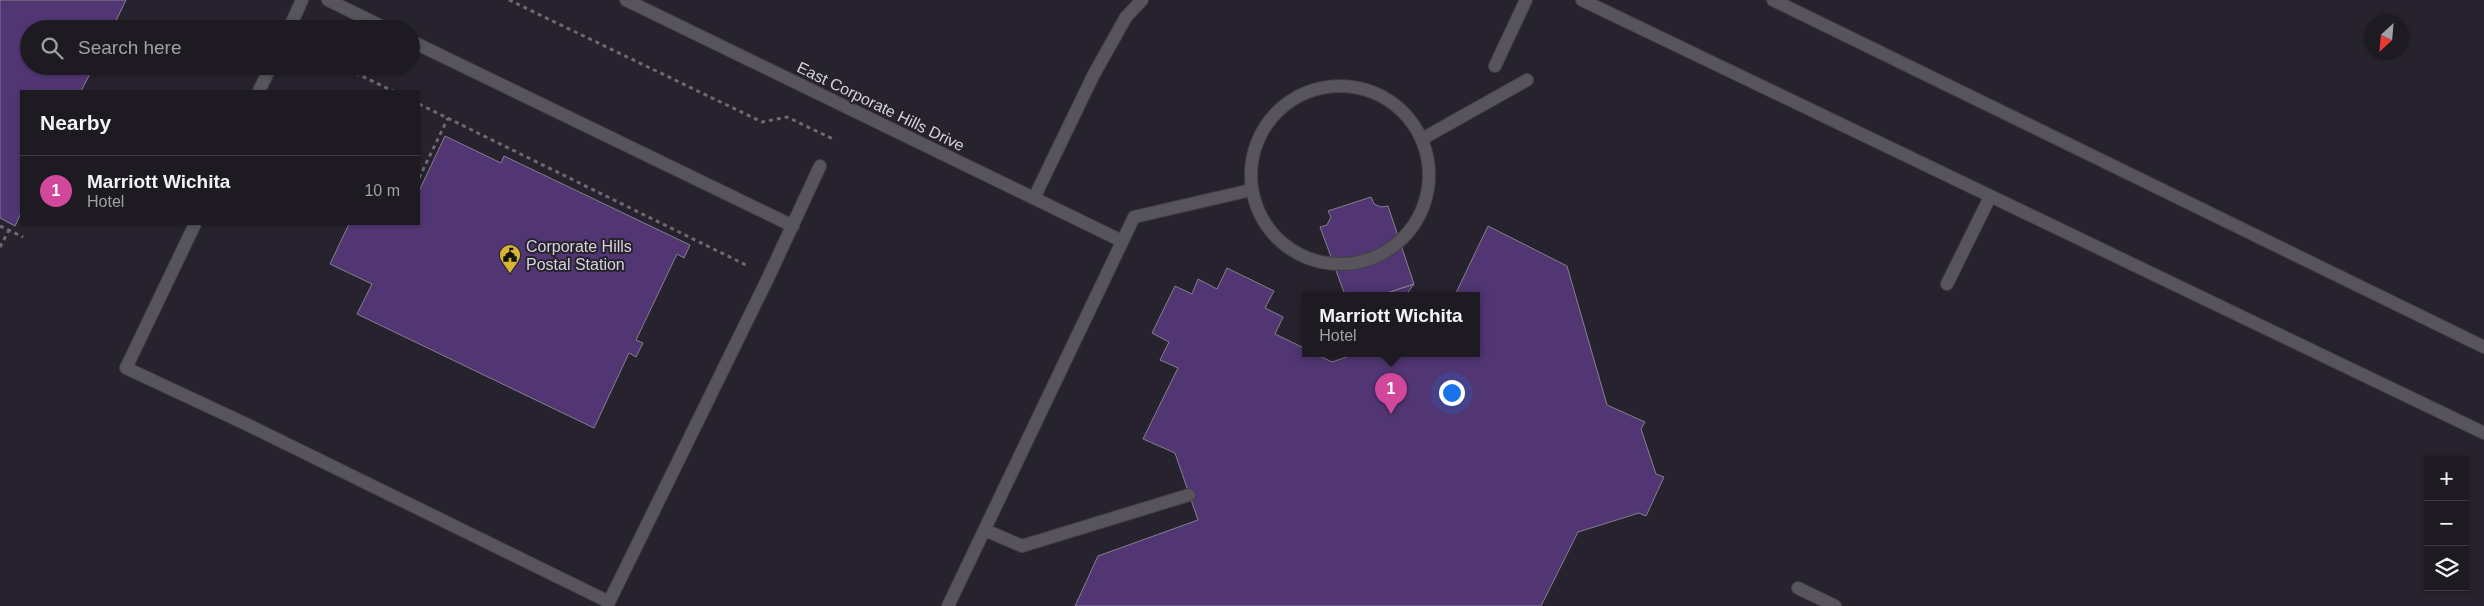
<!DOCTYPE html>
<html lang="en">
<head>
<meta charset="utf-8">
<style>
	body { margin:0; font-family:Helvetica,sans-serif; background:#25232a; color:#f1f3f6 }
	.controls { position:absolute; right:15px; bottom:15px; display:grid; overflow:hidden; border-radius:0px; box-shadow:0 1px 4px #0004 }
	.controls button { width:45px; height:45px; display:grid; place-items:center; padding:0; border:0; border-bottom:1px solid #3b3840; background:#1d1a22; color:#f1f3f6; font:25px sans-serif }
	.compass { position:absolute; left:2364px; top:15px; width:45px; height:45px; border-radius:50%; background:#1d1a22; box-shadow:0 1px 4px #0004; rotate:206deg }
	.you { position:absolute; left:1451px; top:392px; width:18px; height:18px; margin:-12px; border:4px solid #fff; border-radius:50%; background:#1a73e8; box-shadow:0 0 0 8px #1a73e833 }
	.badge { display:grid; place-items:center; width:32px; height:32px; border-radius:50%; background:#7c3aed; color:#fff; font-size:16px; font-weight:700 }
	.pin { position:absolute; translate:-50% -41px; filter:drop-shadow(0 1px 2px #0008) }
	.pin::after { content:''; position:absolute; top:26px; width:18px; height:15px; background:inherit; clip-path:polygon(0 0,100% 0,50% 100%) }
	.popup { position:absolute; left:1302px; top:292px; width:178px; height:65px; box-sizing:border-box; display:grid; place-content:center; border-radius:0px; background:#1d1a22; filter:drop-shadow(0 1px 4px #0005); font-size:16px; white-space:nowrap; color:#a0a1a5 }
	.popup b { font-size:19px; color:#f1f3f6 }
	.popup::after { content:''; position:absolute; left:50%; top:100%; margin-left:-10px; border:10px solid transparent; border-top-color:#1d1a22 }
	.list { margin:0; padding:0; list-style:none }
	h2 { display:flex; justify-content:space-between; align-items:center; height:65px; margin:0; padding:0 20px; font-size:21px }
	h2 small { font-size:16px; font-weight:400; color:#a0a1a5 }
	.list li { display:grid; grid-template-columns:32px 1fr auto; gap:15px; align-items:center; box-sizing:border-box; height:70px; padding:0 20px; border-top:1px solid #3b3840 }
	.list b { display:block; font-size:19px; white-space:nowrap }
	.list p { margin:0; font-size:16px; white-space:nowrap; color:#a0a1a5 }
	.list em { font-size:16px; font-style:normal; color:#a0a1a5 }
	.icon { flex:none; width:28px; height:28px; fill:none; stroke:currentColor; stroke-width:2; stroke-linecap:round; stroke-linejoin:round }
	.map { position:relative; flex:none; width:2484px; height:606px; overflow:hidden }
	.search { position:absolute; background:#1d1a22; box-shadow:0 1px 4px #0004; left:20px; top:20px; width:400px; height:55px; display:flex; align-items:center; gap:12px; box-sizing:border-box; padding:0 18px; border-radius:28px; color:#a0a1a5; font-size:19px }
	.panel { position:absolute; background:#1d1a22; box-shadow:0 1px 4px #0004; left:20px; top:90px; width:400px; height:135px; border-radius:0px }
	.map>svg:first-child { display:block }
</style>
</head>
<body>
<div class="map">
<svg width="2484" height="606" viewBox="0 0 2484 606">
	<rect width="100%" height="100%" fill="#27232e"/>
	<path fill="#513673" stroke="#847f8d" d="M0 0H126L112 29H29V66H94L81 91H21V213L15 226 0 218Z
		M445 136 501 163 504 156 690 245 684 258 677 254 636 340 643 343 636 357 629 353 594 428 357 314 372 284 330 264 349 224H419V191Z
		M1371 197 1374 204 1381 207 1388 206 1414 284 1381 295H1345L1320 227 1327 225 1331 217 1328 211Z
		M1488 226 1567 266 1607 405 1645 422 1641 429 1656 474 1664 477 1646 516 1639 513 1578 532 1541 606H1075L1098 556 1198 520 1175 453 1143 439 1178 368 1160 360 1169 342 1152 333 1175 286 1192 294 1198 279 1217 289 1227 268 1274 291 1265 308 1283 317 1275 334 1306 349V353H1314L1332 362 1358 353H1476V295H1455Z
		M1414 284 1406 295H1381Z"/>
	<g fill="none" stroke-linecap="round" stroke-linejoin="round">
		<g stroke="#433f4a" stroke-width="14">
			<path id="service" d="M328 0 387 29
				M1582 0 2484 433
				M1773 0 2484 347
				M289 29 302 0
				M411 41 793 226
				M1495 66 1526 0
				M1251 175a89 89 0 1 1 178 0a89 89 0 1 1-178 0Z
				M259 91 271 66
				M1422 139 1527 80
				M1034 198 1094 74 1126 17 1142 0
				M195 224 126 368 246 424 609 602 769 276 820 166
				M1947 284 1990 197
				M985 530 1022 546 1189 495
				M1798 588 1835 606
				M948 606 1134 217 1251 190"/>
		</g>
		<g stroke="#433f4a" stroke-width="14">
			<path id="minor" d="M626 0 1122 241"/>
		</g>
		<path stroke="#6d6973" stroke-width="3" stroke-dasharray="4 4" stroke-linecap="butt" d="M509 0 762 122 787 117 833 139
			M341 66 393 91
			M419 104 748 266
			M419 178 448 118
			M0 226 23 237
			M0 247 9 230"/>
		<use href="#service" stroke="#57555b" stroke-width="12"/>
		<use href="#minor" stroke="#57555b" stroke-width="12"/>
	</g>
	<defs>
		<g id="civic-pin" transform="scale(1.125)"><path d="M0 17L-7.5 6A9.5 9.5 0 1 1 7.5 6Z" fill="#d8b434" stroke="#27232e"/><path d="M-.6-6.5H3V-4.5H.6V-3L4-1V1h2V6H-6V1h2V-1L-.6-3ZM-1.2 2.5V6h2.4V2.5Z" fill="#111"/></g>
	</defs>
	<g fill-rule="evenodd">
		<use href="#civic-pin" x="510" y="255"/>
	</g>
	<g text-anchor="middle" stroke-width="4" stroke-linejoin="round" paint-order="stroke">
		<g font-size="16" fill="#d6d3db" stroke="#27232e">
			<text transform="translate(881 106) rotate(26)" y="6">East Corporate Hills Drive</text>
		</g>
		<g font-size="16" fill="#d6d3db" stroke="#27232e" text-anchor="start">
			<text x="526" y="252">Corporate Hills<tspan x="526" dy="18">Postal Station</tspan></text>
		</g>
	</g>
</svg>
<div class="controls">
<button>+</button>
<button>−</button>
<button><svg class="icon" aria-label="layers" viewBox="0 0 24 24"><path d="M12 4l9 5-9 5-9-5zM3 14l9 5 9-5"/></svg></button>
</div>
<svg class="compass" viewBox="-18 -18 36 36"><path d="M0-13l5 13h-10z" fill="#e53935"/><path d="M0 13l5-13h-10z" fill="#a0a1a5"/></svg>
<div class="you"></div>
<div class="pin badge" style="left:1391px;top:414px;background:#d1479c">1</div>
<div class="popup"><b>Marriott Wichita</b>Hotel</div>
<div class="search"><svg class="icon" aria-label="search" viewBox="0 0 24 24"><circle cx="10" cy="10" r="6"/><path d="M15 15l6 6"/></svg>Search here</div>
<section class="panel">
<h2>Nearby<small></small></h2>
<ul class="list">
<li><span class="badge" style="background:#d1479c">1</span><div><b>Marriott Wichita</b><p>Hotel</p></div><em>10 m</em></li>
</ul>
</section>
</div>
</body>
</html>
